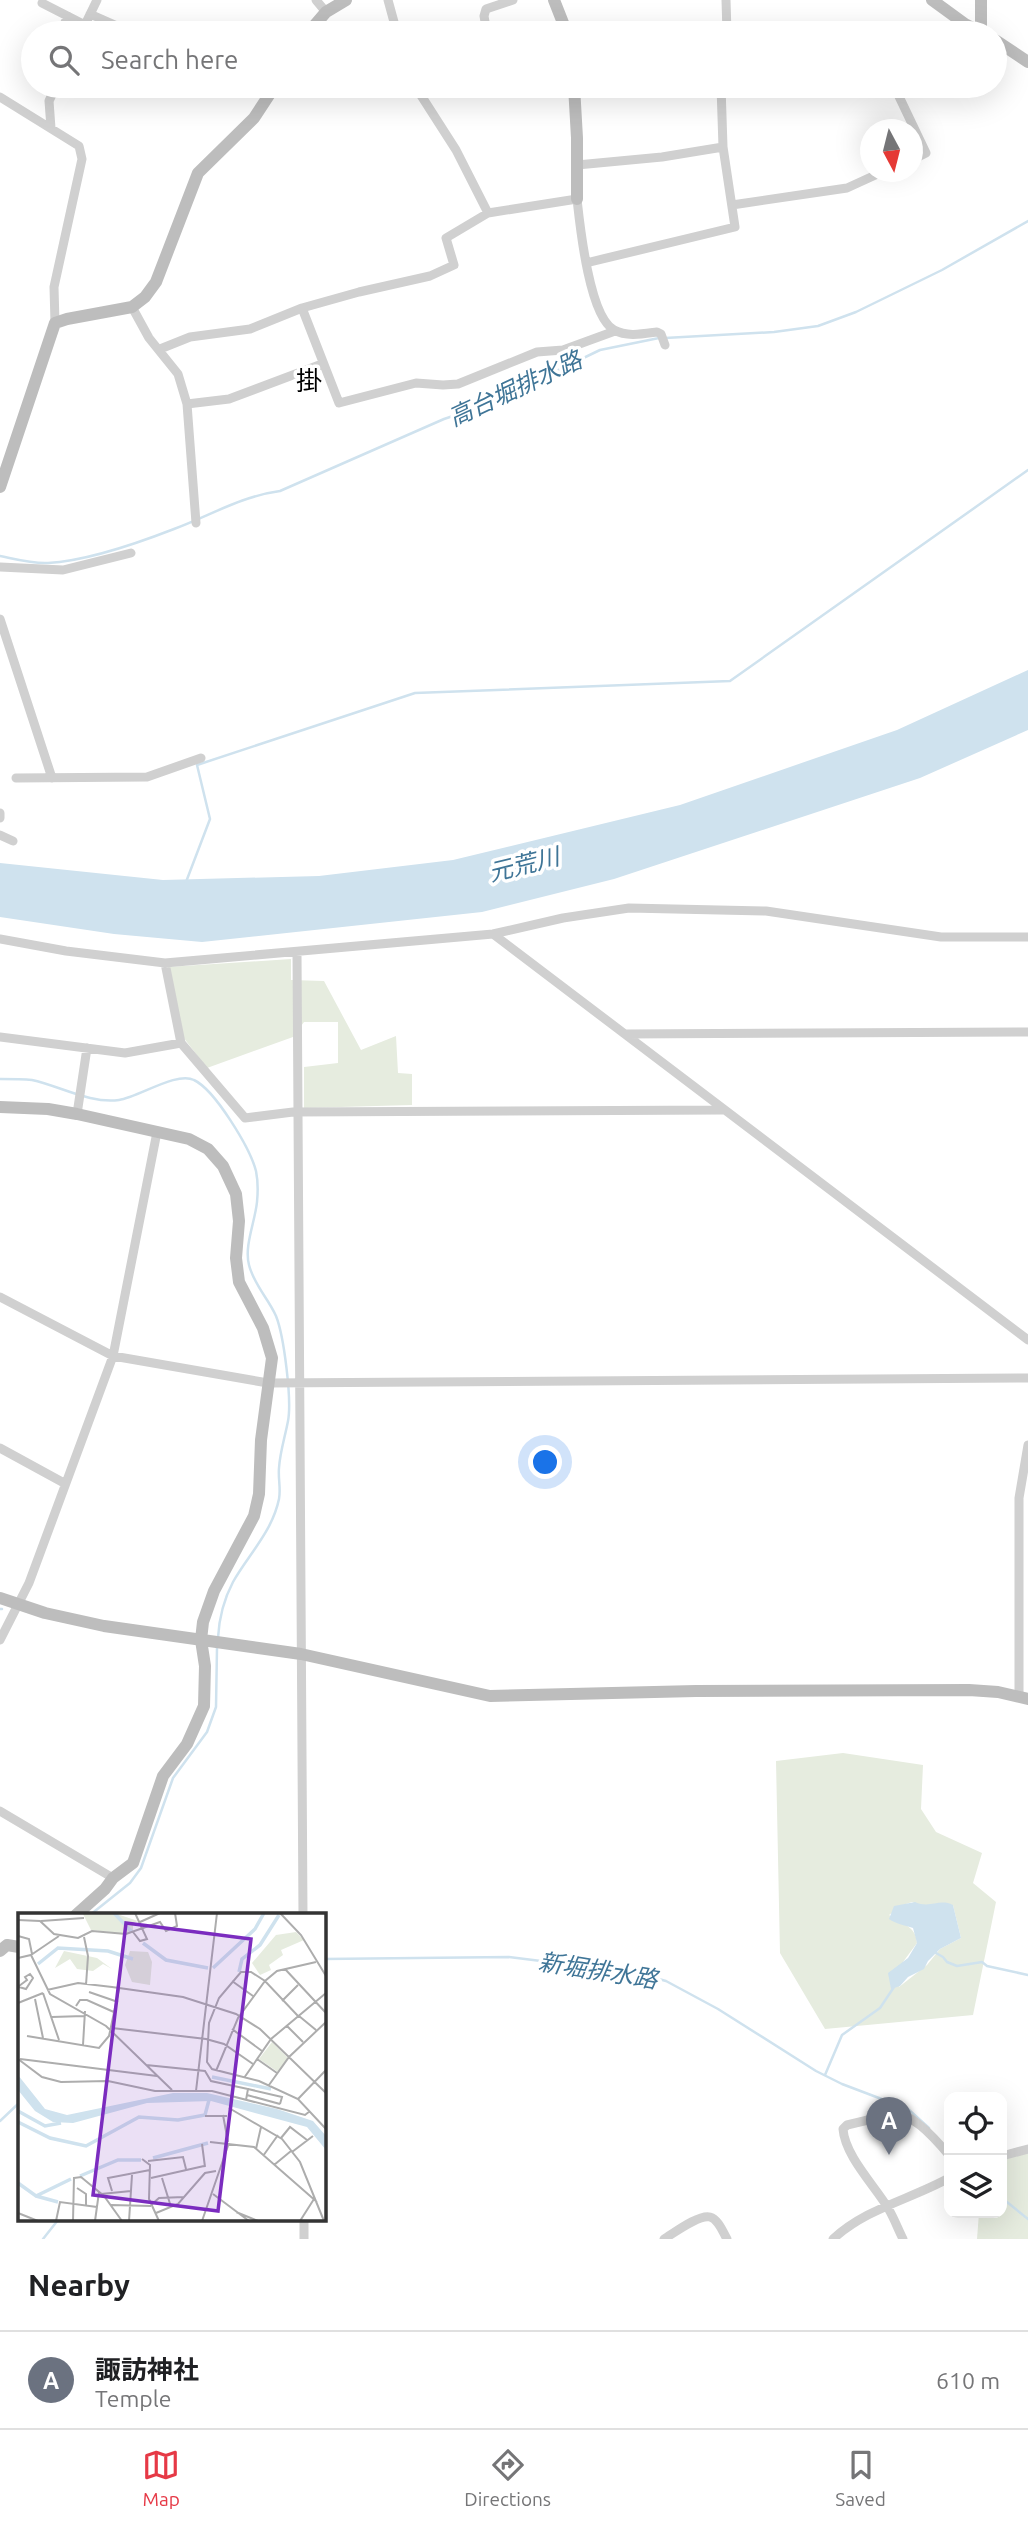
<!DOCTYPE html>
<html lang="en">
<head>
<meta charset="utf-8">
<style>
	body { margin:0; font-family:Ubuntu,"Noto Sans JP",sans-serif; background:#f2f2f2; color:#202124 }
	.controls { position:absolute; right:21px; bottom:21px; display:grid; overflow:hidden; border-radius:14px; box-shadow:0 7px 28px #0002 }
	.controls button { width:63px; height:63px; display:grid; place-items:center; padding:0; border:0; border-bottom:2px solid #e0e0e0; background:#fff; color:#202124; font:35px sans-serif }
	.compass { position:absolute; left:860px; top:119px; width:63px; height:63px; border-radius:50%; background:#fff; box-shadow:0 7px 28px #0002; rotate:173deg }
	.you { position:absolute; left:546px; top:1463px; width:24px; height:24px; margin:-18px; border:5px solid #fff; border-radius:50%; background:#1a73e8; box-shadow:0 0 0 10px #1a73e833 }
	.badge { display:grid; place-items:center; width:46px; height:46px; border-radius:50%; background:#e63946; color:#fff; font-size:23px; font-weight:700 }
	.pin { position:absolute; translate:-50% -58px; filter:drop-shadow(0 2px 4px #0008) }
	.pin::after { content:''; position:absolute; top:37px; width:24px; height:21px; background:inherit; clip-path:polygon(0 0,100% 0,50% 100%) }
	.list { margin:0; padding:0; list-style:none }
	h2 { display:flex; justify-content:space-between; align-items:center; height:91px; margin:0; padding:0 28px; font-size:30px }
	h2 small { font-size:23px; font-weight:400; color:#757577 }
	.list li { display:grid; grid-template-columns:46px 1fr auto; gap:21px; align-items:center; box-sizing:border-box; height:98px; padding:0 28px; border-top:2px solid #e0e0e0 }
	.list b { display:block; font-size:26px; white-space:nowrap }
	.list p { margin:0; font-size:23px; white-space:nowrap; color:#757577 }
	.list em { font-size:23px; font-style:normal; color:#757577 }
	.icon { flex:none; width:38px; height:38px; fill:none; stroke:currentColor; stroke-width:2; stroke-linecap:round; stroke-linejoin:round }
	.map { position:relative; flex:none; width:1028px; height:2239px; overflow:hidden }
	.search { position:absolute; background:#fff; box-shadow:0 7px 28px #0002; left:21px; right:21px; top:21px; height:77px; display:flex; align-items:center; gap:18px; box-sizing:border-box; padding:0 24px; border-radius:38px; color:#757577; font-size:26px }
	.sheet { height:189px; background:#fff }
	nav { display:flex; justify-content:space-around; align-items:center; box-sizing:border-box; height:98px; border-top:2px solid #e0e0e0; background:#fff; font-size:19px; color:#757577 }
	nav a { display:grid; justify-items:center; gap:4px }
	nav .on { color:#e63946 }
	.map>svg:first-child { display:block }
</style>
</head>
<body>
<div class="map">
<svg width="1028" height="2239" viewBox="0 0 1028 2239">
	<rect width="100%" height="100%" fill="#fff"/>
	<path fill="#e6ecdf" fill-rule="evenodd" d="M291 959V980L324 981 361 1050 396 1036 398 1073 412 1074V1105L304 1108V1067L338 1063V1022H304L293 1037 207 1068 183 1037 168 967Z
		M843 1753 923 1765 921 1809 936 1832 982 1853 973 1883 996 1902 973 2015 825 2029 780 1953 776 1761ZM912 1902 923 1907 934 1904 953 1905 961 1938 940 1949 927 1965 899 1987 903 1962 917 1943C916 1926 902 1924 889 1915L903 1905Z
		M1028 2150V2239H977L979 2213H1002V2159Z"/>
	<path fill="#cfe2ee" d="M1028 670V730L920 778 614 879 482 912 202 942 114 934 0 917V863L163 880 319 876 453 860 680 805 897 730Z
		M915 1902C930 1909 939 1898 953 1905L961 1938 940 1949 928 1961 924 1969 908 1977 900 1986 891 1989 888 1973 908 1958 917 1943 913 1928C904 1925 896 1924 889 1919L894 1906Z"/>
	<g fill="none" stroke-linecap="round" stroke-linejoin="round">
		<path stroke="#cfe2ee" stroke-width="2.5" d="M665 338 774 332 818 326 856 312 942 270 1028 221
			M0 556C15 559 33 564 48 563 87 561 138 543 174 529 209 516 242 496 280 491L444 419 486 405 600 350 659 338
			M186 882 210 819 197 765 415 693 730 681 1028 470
			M0 1079C10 1079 22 1079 32 1080 60 1086 90 1104 119 1100 139 1097 177 1071 194 1080 215 1090 250 1148 256 1171 258 1181 258 1192 257 1202 255 1222 244 1246 249 1265 254 1285 268 1298 276 1316 284 1336 292 1400 288 1421 285 1437 280 1452 279 1468 278 1478 281 1489 279 1499 272 1532 249 1554 233 1582 224 1599 219 1619 218 1638
			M0 1609H2
			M90 1915 130 1883 141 1868 173 1778 207 1732 216 1707 217 1648
			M936 1953 943 1957 947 1962 957 1966 982 1962 987 1966 1028 1975
			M324 1959 509 1957 637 1973 666 1981 718 2009 816 2071 842 2084 908 2109 929 2128
			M825 2075 842 2035 880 2008 894 1987
			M0 2121 19 2103
			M1002 2198 1028 2219
			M43 2239 58 2220"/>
		<path stroke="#d0d0d0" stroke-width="9" d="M316 0 326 12
			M388 0 397 33
			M726 0 727 33
			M42 3 85 25
			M90 14 133 33
			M60 33 68 16
			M81 33 97 0
			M487 33 484 16 486 9 513 0
			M935 33 965 24
			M415 86 456 150 488 213
			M894 86 926 153 912 160
			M0 97 79 146 82 159 54 287 55 323
			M51 128 49 101 56 86
			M577 165 662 157 723 147
			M732 205 847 188 882 172
			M586 263 735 227 723 147 721 86
			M132 307 149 338 178 374 187 404 196 523
			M302 308 339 403 416 383 443 385 458 384 537 352 563 350 615 331
			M160 349 190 337 250 329 302 308 359 292 430 276 454 265 446 238 488 213 577 199C580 226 589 316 614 330 627 337 642 334 657 332L661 334 665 345
			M187 404 229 399 322 364
			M0 567 63 570 131 553
			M0 619 52 778
			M16 778 147 777 201 758
			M0 813V818
			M0 835 13 841
			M493 934 1028 1340
			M0 939 66 951 165 963 493 934 563 918 629 908 766 911 941 937H1028
			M297 953 303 1915
			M165 963 181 1043
			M625 1034 1028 1032
			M0 1037 125 1053 181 1043 245 1118 293 1112 723 1110
			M77 1114 87 1048
			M0 1297 113 1356 268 1383 1028 1378
			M0 1448 64 1483
			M0 1640 29 1583 113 1356 157 1132
			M1019 1697V1498L1028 1445
			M0 1811 113 1878
			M1002 2156 1028 2149
			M304 2220V2239
			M664 2239C674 2233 699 2214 710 2217 718 2219 723 2232 727 2239
			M833 2239C867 2208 909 2200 949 2178
			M903 2239C898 2229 894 2218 888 2208 875 2186 845 2156 843 2129L847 2125 868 2120 885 2108C913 2114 931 2134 949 2155"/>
		<path stroke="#bdbdbd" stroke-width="12" d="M554 0 567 33
			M932 0 965 24 983 33
			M981 32V0
			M308 33 326 12 346 0
			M995 40 1028 62
			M574 86 577 138V199
			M0 487 55 323 67 319 132 307 145 297 156 282 198 173 254 118 275 86
			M0 1107 48 1109 77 1114 189 1139 208 1149 223 1166 236 1194 239 1221 236 1258 239 1282 263 1328 272 1358 261 1440 259 1494 254 1516 214 1591 203 1622 201 1640 205 1666 204 1706 187 1744 163 1776 133 1863 113 1878 105 1889 76 1915
			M0 1598 45 1613 104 1626 301 1654 490 1696 696 1691 969 1690 998 1692 1028 1699
			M0 1951 7 1945 19 1947"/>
	</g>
	<g text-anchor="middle" stroke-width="7" stroke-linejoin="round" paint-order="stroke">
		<g font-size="24" font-style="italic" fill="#3f7597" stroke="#fff">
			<text transform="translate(515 389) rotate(-25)" y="8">高台堀排水路</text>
			<text transform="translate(524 865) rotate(-14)" y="8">元荒川</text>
			<text transform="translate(598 1971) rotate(9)" y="8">新堀排水路</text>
		</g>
		<g font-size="26" fill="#000" stroke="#fff">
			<text x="309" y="390">掛</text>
		</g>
	</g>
	<g transform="translate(18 1913)">
		<rect width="308" height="308" fill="#fff"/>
		<path d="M65 1H99L120 8 115 10V19L109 21 73 17ZM269 9 258 22 278 19 286 27 263 37 265 42 251 52 253 57 242 62 234 50ZM46 38 79 45 94 56 85 51 75 58 59 56 52 46 37 55ZM112 38 130 39 134 49 132 72 114 69 107 52ZM254 129 270 145 260 159 241 146Z" fill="#e6ecdf"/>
		<path d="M0 162 27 196 49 202 155 180H189L259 196 295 208 308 223V237L289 214 193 188 129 190 55 210 35 209 17 198 0 177Z" fill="#cfe2ee"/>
		<path fill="none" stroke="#cfe2ee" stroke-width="3.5" d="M96 0 114 19M125 30 148 47 190 55M20 51 40 35 90 38 115 46M195 55 237 16 246 0M221 59 224 46 242 32 261 2M194 164 253 176M0 198 27 213 43 210M0 209 32 225 68 233 121 204 160 207 187 202 191 187M135 245 190 230M62 263 100 247H123M0 270 18 283 53 266M18 283 40 289"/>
		<path fill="none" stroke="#adadad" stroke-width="2" d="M262 0 283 22 308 63M0 7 22 8 36 21 60 25 74 18 108 21 142 9 148 18 159 13 157 0M23 8 66 5M122 9 142 0M115 19 122 28 129 26 117 0M0 23 11 26 14 41M66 24 70 43 68 72M13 42 41 23M0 45 13 42 32 81 88 113 154 177M267 56 308 100M214 68 235 83M0 76 1 73 9 67 7 64 12 61 15 65 8 76 1 74M29 77 60 70 94 74 165 84 218 101 242 116 308 180M71 79 100 89M25 80 41 127M17 86 25 125M264 88 280 72M0 90 25 80M58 93 62 87H69L98 100M280 103 247 68 233 59H223L201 85 191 110 189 149 194 156 241 168 280 186 308 216M281 103 298 117M34 104 66 103M269 113 285 129M94 115 188 126 206 131 235 151M214 116 244 138M9 123 81 135 91 123 101 76M65 132 67 98M0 146 24 164 43 169 90 168 137 178H194L287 202 292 198M2 146 139 163M239 146 259 160M128 152 187 158 193 168 230 176 228 187M198 158 220 105 247 68 259 58 298 49M226 165 253 126 308 80M251 172 271 144 308 109M230 176 264 184 262 191M178 178 199 0M229 182 262 191M280 186 308 157M211 195 264 226 282 249 306 308M205 202 210 229M187 203H209M263 225 272 214 289 227M192 229 236 234 299 289M184 231 187 254M238 236 243 214M274 239 295 223M245 243 260 222M124 246 132 252 131 286 141 308M130 248 165 244 168 256M256 252 273 238M56 265 63 264 86 283 104 308M133 265 186 253M144 265 153 294M59 275 68 281V292M94 278 90 265 132 257M83 281 113 278M195 281 231 308M93 292 133 293M133 292 141 285 166 284M218 299 240 308M0 300 20 308M138 300 160 291 187 260 198 258M38 308 42 289 79 294M55 308 56 264M77 308 81 279M111 308 114 262M184 308 211 230M282 308 296 286"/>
		<path fill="#7b2cbf" fill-opacity="0.15" stroke="#7b2cbf" stroke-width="3.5" d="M108 10 233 26 200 298 75 282Z"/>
		<rect width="308" height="308" fill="none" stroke="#333" stroke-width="3.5"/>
	</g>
</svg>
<div class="controls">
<button><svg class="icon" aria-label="locate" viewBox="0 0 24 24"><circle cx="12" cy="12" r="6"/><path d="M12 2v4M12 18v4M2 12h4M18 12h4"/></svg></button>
<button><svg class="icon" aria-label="layers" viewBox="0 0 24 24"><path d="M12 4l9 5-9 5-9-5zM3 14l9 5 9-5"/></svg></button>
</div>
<svg class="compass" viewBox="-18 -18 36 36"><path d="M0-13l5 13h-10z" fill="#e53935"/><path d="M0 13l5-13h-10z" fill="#757577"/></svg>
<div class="you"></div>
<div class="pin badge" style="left:889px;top:2155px;background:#6b7280">A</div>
<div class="search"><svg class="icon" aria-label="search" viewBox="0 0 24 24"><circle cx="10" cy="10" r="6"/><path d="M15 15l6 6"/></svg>Search here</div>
</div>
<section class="sheet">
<h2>Nearby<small></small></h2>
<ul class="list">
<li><span class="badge" style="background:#6b7280">A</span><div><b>諏訪神社</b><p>Temple</p></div><em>610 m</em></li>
</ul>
</section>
<nav>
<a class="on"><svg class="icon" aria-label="map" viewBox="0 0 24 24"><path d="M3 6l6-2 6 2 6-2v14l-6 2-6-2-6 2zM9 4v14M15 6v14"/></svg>Map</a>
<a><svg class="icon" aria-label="directions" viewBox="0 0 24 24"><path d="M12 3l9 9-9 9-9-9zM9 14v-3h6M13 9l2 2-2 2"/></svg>Directions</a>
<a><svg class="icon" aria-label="saved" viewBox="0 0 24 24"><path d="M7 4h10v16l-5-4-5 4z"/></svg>Saved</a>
</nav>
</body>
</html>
